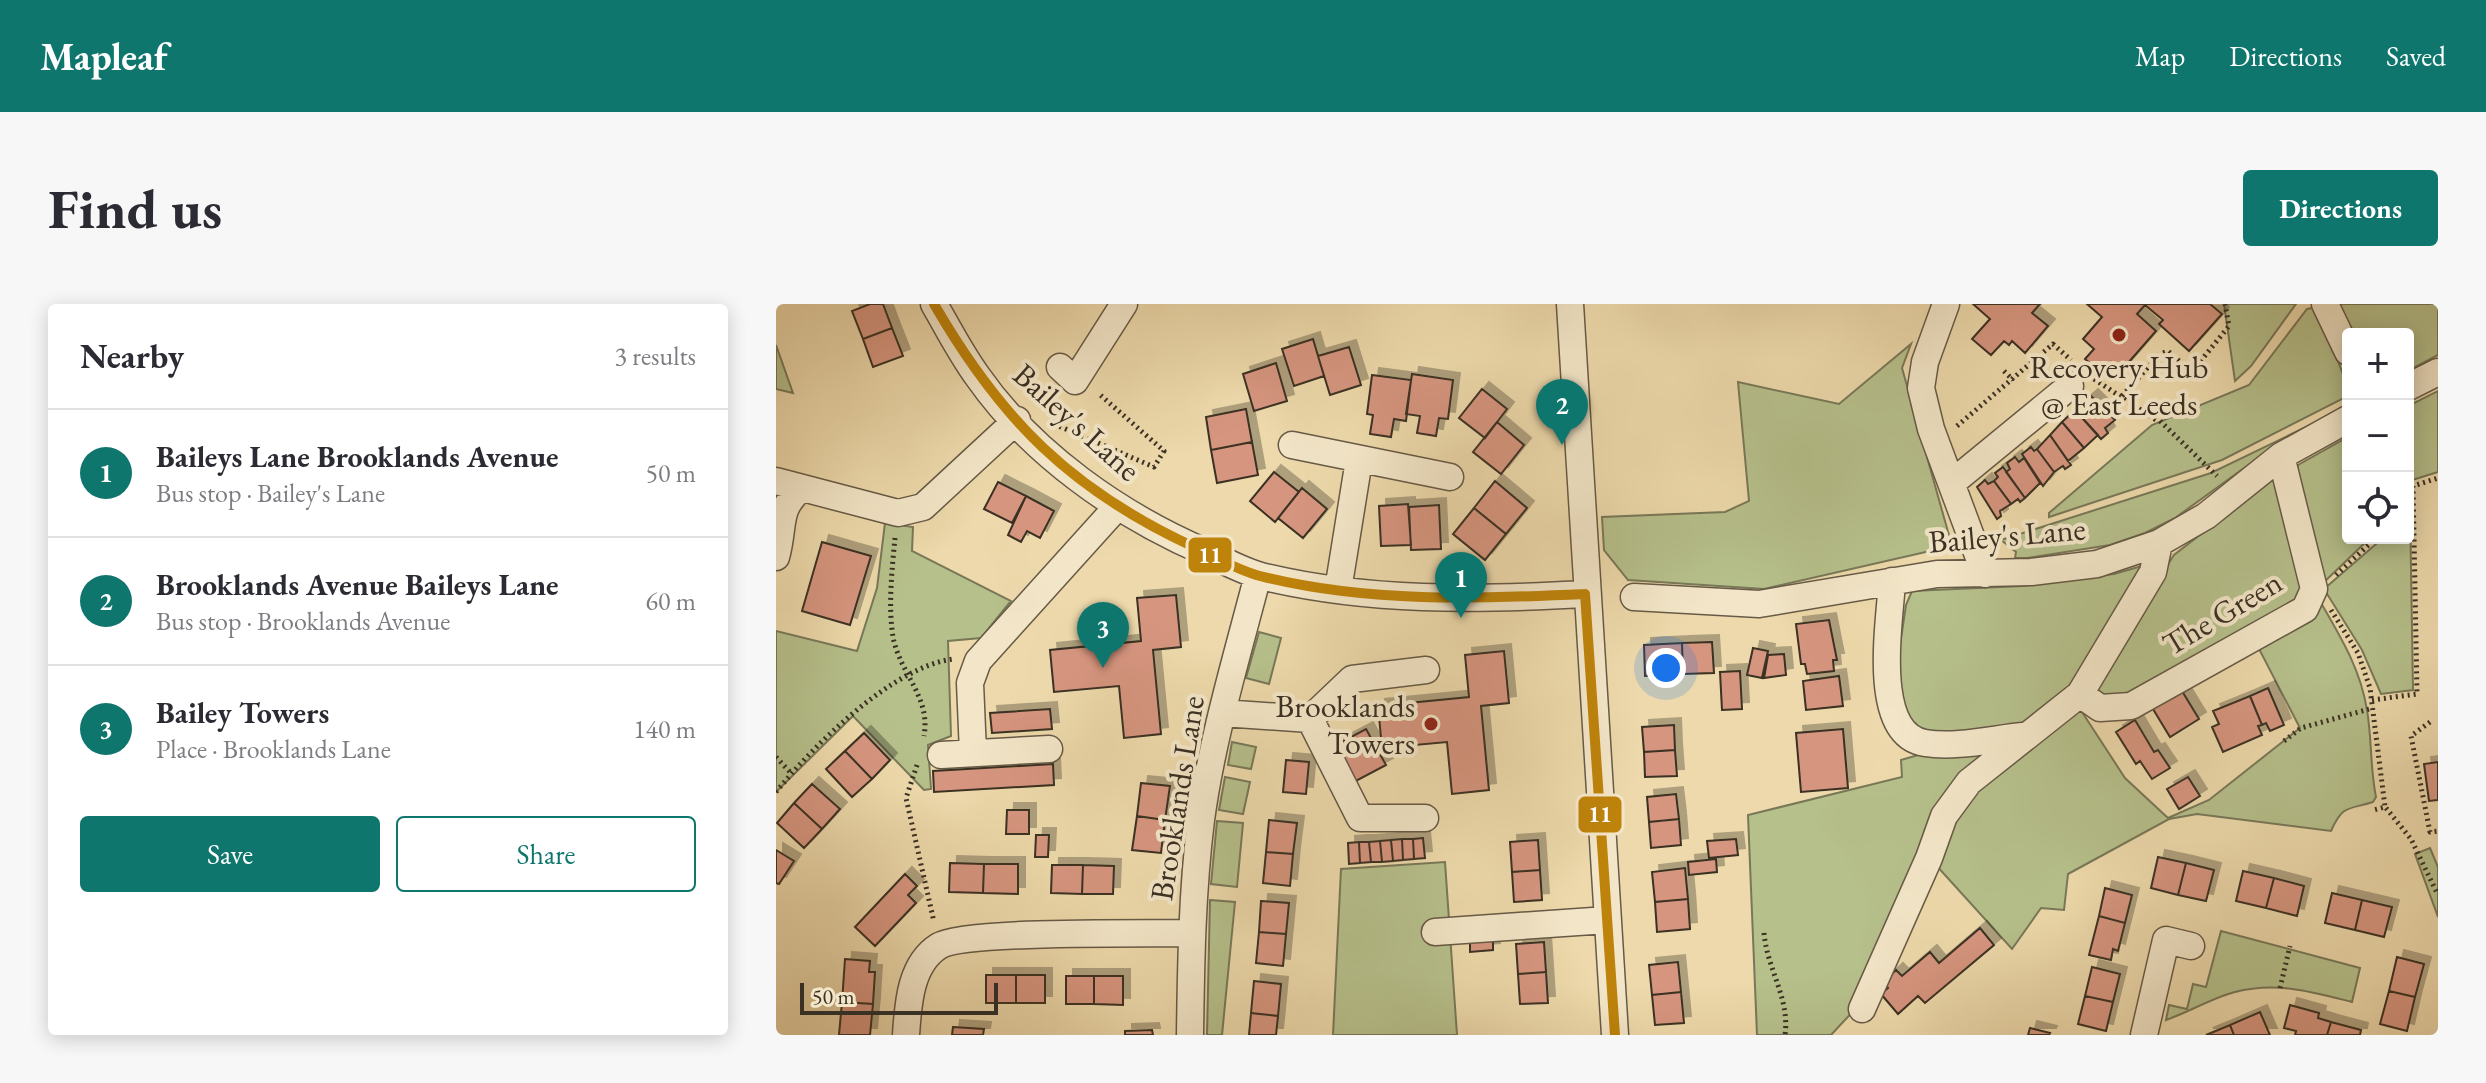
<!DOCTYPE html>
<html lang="en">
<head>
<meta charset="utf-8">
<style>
	body { margin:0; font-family:"EB Garamond",serif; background:#f7f7f7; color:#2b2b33 }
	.controls { position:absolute; right:24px; top:24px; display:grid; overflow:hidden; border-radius:8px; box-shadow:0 4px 20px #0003 }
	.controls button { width:72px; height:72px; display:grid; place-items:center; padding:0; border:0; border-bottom:2px solid #e1e1e2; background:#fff; color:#2b2b33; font:40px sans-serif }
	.scale { position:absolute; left:24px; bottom:20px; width:198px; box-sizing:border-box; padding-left:8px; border:4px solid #3a3024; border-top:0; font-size:22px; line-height:28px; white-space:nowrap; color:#3a3024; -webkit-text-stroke:6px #f3e6c8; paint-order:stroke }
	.you { position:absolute; left:890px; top:364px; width:28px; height:28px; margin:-20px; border:6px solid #fff; border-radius:50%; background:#1a73e8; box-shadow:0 0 0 12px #1a73e833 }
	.badge { display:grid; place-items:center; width:52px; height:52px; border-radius:50%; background:#0f766e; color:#fff; font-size:26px; font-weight:700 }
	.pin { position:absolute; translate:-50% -66px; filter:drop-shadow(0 2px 4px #0008) }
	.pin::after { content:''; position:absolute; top:42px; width:28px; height:24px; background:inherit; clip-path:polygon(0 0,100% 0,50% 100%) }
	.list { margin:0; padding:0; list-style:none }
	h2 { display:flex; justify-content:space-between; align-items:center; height:104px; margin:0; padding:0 32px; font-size:34px }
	h2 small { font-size:26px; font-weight:400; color:#7c7c81 }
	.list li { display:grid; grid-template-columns:52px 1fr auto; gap:24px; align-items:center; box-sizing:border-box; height:128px; padding:0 32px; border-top:2px solid #e1e1e2 }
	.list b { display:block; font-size:30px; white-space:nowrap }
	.list p { margin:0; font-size:26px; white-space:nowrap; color:#7c7c81 }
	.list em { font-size:26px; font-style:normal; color:#7c7c81 }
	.actions { display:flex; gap:16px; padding:24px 32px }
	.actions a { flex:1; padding:18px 0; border:2px solid #0f766e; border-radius:8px; text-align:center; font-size:28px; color:#0f766e }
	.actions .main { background:#0f766e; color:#fff }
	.icon { flex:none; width:44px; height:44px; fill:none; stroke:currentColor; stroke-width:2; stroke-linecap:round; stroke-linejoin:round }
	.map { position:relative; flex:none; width:1662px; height:731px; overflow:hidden; border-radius:8px }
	header { display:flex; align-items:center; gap:48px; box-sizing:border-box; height:112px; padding:0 40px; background:#0f766e; color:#fff }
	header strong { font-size:38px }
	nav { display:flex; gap:44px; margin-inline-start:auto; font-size:28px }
	.intro { display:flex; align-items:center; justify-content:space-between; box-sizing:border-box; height:192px; padding:0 48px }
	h1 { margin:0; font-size:56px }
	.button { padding:20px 36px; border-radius:8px; background:#0f766e; color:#fff; font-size:28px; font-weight:700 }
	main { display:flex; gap:48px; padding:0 48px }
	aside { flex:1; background:#fff; border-radius:8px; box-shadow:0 4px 20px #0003 }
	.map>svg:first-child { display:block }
</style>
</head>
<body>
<header>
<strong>Mapleaf</strong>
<nav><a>Map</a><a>Directions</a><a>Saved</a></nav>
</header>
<div class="intro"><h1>Find us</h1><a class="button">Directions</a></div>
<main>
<aside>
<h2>Nearby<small>3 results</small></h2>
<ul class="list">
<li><span class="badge">1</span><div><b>Baileys Lane Brooklands Avenue</b><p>Bus stop · Bailey's Lane</p></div><em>50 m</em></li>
<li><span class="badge">2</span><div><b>Brooklands Avenue Baileys Lane</b><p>Bus stop · Brooklands Avenue</p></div><em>60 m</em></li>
<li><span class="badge">3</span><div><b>Bailey Towers</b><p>Place · Brooklands Lane</p></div><em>140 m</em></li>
</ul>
<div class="actions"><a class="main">Save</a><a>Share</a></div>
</aside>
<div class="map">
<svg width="1662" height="731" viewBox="0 0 1662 731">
	<defs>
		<filter id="shadow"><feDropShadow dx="7" dy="-7" stdDeviation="0" flood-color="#0004"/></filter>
	</defs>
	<rect width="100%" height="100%" fill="#edd9ab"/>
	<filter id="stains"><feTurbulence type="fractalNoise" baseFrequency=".0025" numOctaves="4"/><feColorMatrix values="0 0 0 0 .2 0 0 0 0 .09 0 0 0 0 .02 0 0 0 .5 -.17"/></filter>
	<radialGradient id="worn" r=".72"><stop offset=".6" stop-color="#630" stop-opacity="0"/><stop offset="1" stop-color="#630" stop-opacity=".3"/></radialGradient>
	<path fill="#b6c08b" stroke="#787858" stroke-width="2" d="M1448 0H1520L1475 62 1459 77Z
		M1563 0H1662V51L1632 67V30H1572Z
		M1541 3 1572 83V92L1446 156 1273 213V209L1376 121 1473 81 1531 5Z
		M1135 40 1126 64 1176 242 988 285 852 276 828 246 826 213 949 208 973 197 962 78 1063 100Z
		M0 41 17 89 0 85Z
		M1662 87V168L1633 177 1632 192V102Z
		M1559 109 1493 146 1399 214 1369 229 1334 241 1251 254H1239L1240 248 1225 236 1435 169Z
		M1572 133V234H1594L1546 280 1520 183 1522 161Z
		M1496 175 1503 177 1526 283 1522 296 1356 394H1321L1319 373 1398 251Z
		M1634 204 1637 386 1605 390 1586 346 1548 285 1607 234H1632Z
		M109 219 137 223 136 247 235 297 205 334 172 337 175 432 152 441 155 485 148 486 77 412 0 488V327L81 347 101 284Z
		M1366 262 1308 364 1288 390 1251 423 1166 434 1137 422 1118 382 1130 301 1136 287 1247 282 1338 270Z
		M1541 292C1562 329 1584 362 1591 406 1596 435 1594 464 1600 493L1597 498C1572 506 1567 500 1555 527L1421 510 1393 515 1292 570 1288 606 1265 604 1236 645 1159 560 1190 496 1296 404 1306 408 1349 474 1392 514 1433 496 1524 424 1481 341Z
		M483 328 505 334 493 380 470 374Z
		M456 438 480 443 475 465 452 461Z
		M1235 439 1177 484 1082 702 1055 731H981L972 511 1126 473 1125 456 1159 446Z
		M449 473 474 478 467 510 443 506Z
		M441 517 467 519 461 583 435 580Z
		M1654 544 1662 563V613L1639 550Z
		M669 558 681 731H557L565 565Z
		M434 596 459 598 446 731H431Z
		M1445 627 1584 664 1576 698C1537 688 1500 677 1459 688 1436 694 1413 708 1390 716L1393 701 1411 705 1417 680 1430 683Z"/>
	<path fill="#d6957f" stroke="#3a3024" stroke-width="2" filter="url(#shadow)" d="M94 0H107L116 24 87 35 76 7Z
		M1197 0H1264L1256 9 1272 22 1249 49 1236 37 1233 41 1228 37 1215 51 1196 35 1214 15Z
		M1311 0H1434L1446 10 1413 47 1383 20 1387 16 1369 1 1361 10 1380 27 1345 67 1335 58 1325 69 1309 55 1318 45 1307 35 1326 13Z
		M116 24 127 52 97 63 87 35Z
		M537 35 548 72 518 82 506 45Z
		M573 43 585 81 554 91 542 52Z
		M500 59 511 97 478 107 467 70Z
		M636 70 677 76 672 115 663 114 660 132 641 129 644 112 630 110Z
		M596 71 635 76 630 117 618 115 615 133 594 130 597 111 591 110Z
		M706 85 731 105 709 134 683 114Z
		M1315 92 1339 116 1329 124 1332 129 1325 135 1299 106Z
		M470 105 476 138 435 146 430 113Z
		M1299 106 1322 131 1308 144 1286 118Z
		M721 118 748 141 725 170 697 148Z
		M1286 118 1308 144 1292 157 1274 131Z
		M1274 131 1295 161 1289 165 1287 162 1278 168 1261 145Z
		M476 138 482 171 441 179 435 146Z
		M1255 143 1258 147 1261 145 1278 168 1267 182 1246 150Z
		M1239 153 1243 158 1248 154 1264 179 1249 194 1230 168 1234 165 1231 159Z
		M1227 163 1249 194 1244 198 1242 195 1235 200 1218 177 1222 173 1219 169Z
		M498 168 523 188 499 218 474 197Z
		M1209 176 1212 180 1218 177 1235 200 1224 207 1225 212 1221 215 1201 183Z
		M719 177 751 204 730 230 698 204Z
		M222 178 250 192 236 219 208 205Z
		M526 184 551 205 527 234 502 214Z
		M250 192 278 207 264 234 251 227 245 238 232 231Z
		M632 200 635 241 605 242 603 202Z
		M663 201 665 245 635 246 633 203Z
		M698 204 730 230 709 256 677 230Z
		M46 238 95 252 74 321 26 307Z
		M400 291 405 343 377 346 385 430 348 434 343 382 278 388 274 346 365 337 361 294Z
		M1053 316 1061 356H1057L1058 367 1031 370 1029 360H1025L1020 320Z
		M936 338 938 369 907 370 906 339Z
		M906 339 907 370 869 372 868 341Z
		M977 344 992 347 986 374 971 371Z
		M728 347 733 399 705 402 713 486 676 490 671 438 606 444 602 402 693 393 689 351Z
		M1008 350 1010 371 988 374 992 351Z
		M964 367 966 405 946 406 944 368Z
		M1063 372 1067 402 1030 406 1027 377Z
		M1492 384 1508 421 1494 427 1490 419 1486 421 1474 392Z
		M1406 387 1423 415 1394 433 1377 405Z
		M1474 392 1486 421 1482 422 1486 431 1447 448 1436 423 1443 420 1437 407Z
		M274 405 276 425 216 429 214 409Z
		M1359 416 1378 448 1382 446 1394 464 1376 475 1364 457 1360 460 1340 428Z
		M898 421 899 446 868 448 866 423Z
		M590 425 610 461 578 478 558 442Z
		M1067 425 1072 484 1025 488 1020 429Z
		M88 429 114 456 96 475 69 447Z
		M899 446 901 472 869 473 868 448Z
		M69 447 96 475 76 493 50 465Z
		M510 456 533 458 530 490 507 488Z
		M1662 458V496L1653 497 1648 460Z
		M277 460 278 481 158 488 157 467Z
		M1412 473 1424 492 1403 505 1391 485Z
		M365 479 394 482 389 516 361 512Z
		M36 480 64 505 46 525 18 499Z
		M900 490 903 515 873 518 871 493Z
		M18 499 46 525 28 544 1 519Z
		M231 506H253V530H230Z
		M361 512 389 516 385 549 356 546Z
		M903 515 905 541 875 544 873 518Z
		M493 516 521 519 517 550 490 548Z
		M260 531H273L272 553H259Z
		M647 534 649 554 638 555 637 535Z
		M626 535 627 556 617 557 615 536Z
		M626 535H637L638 555 627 556Z
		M960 535 962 551 933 554 931 537Z
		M615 536 617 557 606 558 604 537Z
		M762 536 764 566 736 568 734 538Z
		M604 537 606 558H595L593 538Z
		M583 538 584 559 573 560 572 539Z
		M583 538H593L595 558 584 559Z
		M0 546 18 557 3 580 0 579Z
		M490 548 517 550 514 582 487 579Z
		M1382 553 1410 559 1402 591 1375 584Z
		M940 555 941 568 913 571 912 558Z
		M174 559 208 560 207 589 173 588Z
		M1410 559 1438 566 1430 597 1402 591Z
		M208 560H242V590L207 589Z
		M276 561H307L306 590 275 589Z
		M307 561 338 562 337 590H306Z
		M909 564 912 595 879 598 876 568Z
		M764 566 766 596 738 598 736 568Z
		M1467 567 1498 574 1490 604 1460 597Z
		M129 570 141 582 132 591 140 599 99 642 79 623Z
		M1498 574 1528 582 1521 612 1490 604Z
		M1329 584 1356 591 1349 619 1323 612Z
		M1556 589 1586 596 1579 626 1549 619Z
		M912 595 914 625 881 628 879 598Z
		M1586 596 1616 603 1608 633 1579 626Z
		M485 597 513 599 510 630 483 628Z
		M1323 612 1349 619 1342 647 1337 645 1335 656 1313 651Z
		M1204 624 1218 641 1149 699 1142 692 1122 710 1105 690 1112 684 1107 678 1120 666 1126 672 1154 648 1163 659Z
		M483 628 510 630 507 662 480 659Z
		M717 635V646L694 648V636Z
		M768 638 770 668 742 670 740 640Z
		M1621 653 1648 660 1639 693 1613 687Z
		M69 655 94 657 93 668H99L97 700 66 698Z
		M902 658 905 688 876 691 873 661Z
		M1316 663 1344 670 1337 698 1309 692Z
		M770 668 772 699 744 700 742 670Z
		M210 671H240V699H210Z
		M240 671H269V699H240Z
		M290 672H318V700H290Z
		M318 672H347V701L318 700Z
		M478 677 505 680 502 712 475 709Z
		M1613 687 1639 693 1631 727 1604 720Z
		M905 688 908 719 879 721 876 691Z
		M1309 692 1337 698 1330 727 1302 720Z
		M66 698 97 700 94 731H63Z
		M1514 701 1543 709 1542 714 1555 718 1551 731H1519L1520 727 1508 724Z
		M1484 708 1494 731H1458L1454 721Z
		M475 709 502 712 500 731H473Z
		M1555 718 1585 726 1584 731H1551Z
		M1454 721 1458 731H1430Z
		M177 723 208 725 207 731H176Z
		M1254 724 1274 729 1273 731H1252Z
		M376 726 377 731H349V727Z"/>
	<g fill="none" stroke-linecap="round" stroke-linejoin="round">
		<g stroke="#675a46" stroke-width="29">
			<path id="minor" d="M158 0C172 24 185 50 202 73 256 150 343 211 429 248 447 256 466 267 485 272 591 298 701 296 809 290
				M794 0 839 731
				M1170 0 1149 58 1145 84 1155 125 1209 270
				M1549 0 1572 48
				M284 63 299 77 348 0
				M1632 83 1662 68
				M516 141 674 173
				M0 177 122 209 147 203 241 116
				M1177 178 1294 82
				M0 253C9 221 0 205 26 184
				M1116 277C1114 317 1094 430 1149 439 1180 444 1216 435 1247 432
				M562 286 583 156
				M858 293 983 300 1161 270 1255 268 1321 260 1383 239 1430 212 1505 152 1572 115
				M1304 390 1324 404 1355 402 1529 305 1538 285 1505 152
				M446 409 534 415 584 514H649
				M534 415 576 375 650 366
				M197 449 194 379 202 357 341 203
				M165 451 273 445
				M659 628 831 616
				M1086 705 1153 554 1168 512 1193 478 1304 390 1377 268 1383 239
				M130 731C132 701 134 660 163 642 189 626 373 630 415 629
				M414 731C415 659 416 588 425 516 436 434 461 352 482 271
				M1368 731 1390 636 1415 642"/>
		</g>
		<path stroke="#3a3024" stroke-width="5" stroke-dasharray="2 4" stroke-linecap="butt" d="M1228 67 1237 76
			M1318 75 1380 116
			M1346 92 1384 50 1392 47 1412 65 1419 64 1453 22 1449 0
			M1384 117 1441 172
			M279 118 288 100
			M278 120 378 163 388 147 322 89
			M1181 122 1277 40 1295 56
			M119 234C116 265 112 302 117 333 124 370 155 393 148 432
			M1560 271 1600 234
			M1555 306 1582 349 1594 384 1609 503 1598 506
			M1596 396 1641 390 1637 182 1662 174
			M1654 418 1635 432 1654 528 1662 527
			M1508 437 1525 424 1597 404
			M0 453 15 469
			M141 461 130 494 158 618
			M0 488C38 441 116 363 177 355
			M1610 504 1635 535 1662 591
			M988 629C991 665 1014 694 1009 731
			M1504 684 1514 642"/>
		<use href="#minor" stroke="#f3e6c8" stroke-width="26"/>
		<g stroke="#f3e6c8" stroke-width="16">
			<path id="bus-1" d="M158 0C225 116 295 186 418 243 439 253 461 266 484 272 590 299 701 295 809 290
				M809 290 839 731"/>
		</g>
		<use href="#bus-1" stroke="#be830b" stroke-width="10"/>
	</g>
	<g fill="#8f2418" stroke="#f3e6c8" stroke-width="3">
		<circle cx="1343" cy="31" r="8"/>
		<circle cx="655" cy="420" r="8"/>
	</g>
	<g text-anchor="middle" stroke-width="8" stroke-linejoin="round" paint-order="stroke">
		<g font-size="32" fill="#3a3024" stroke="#f3e6c8">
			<text x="1343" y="74">Recovery Hub<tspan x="1343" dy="37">@ East Leeds</tspan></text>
			<text x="639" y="413" text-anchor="end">Brooklands<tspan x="639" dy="37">Towers</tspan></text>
		</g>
		<g font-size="32" fill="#3a3024" stroke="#f3e6c8">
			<text transform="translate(301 118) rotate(42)" y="11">Bailey's Lane</text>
			<text transform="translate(1231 231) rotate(-5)" y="11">Bailey's Lane</text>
			<text transform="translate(1446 309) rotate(-31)" y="11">The Green</text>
			<text transform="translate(401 494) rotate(-81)" y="11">Brooklands Lane</text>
		</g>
	</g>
	<g stroke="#f3e6c8" stroke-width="3">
		<rect x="411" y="232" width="46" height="38" rx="8" fill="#be830b"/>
		<rect x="801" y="491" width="46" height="39" rx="8" fill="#be830b"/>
	</g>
	<g font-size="22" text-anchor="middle" font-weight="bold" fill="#fff">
		<text x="434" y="259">11</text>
		<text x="824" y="518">11</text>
	</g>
	<rect width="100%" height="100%" filter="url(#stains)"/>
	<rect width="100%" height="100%" fill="url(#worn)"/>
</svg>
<div class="controls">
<button>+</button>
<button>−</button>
<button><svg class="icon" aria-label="locate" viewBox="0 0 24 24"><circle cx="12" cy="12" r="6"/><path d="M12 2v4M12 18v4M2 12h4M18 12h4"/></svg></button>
</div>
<div class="scale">50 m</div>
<div class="you"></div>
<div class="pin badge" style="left:685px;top:314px">1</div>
<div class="pin badge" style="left:786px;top:141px">2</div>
<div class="pin badge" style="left:327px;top:364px">3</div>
</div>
</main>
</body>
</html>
